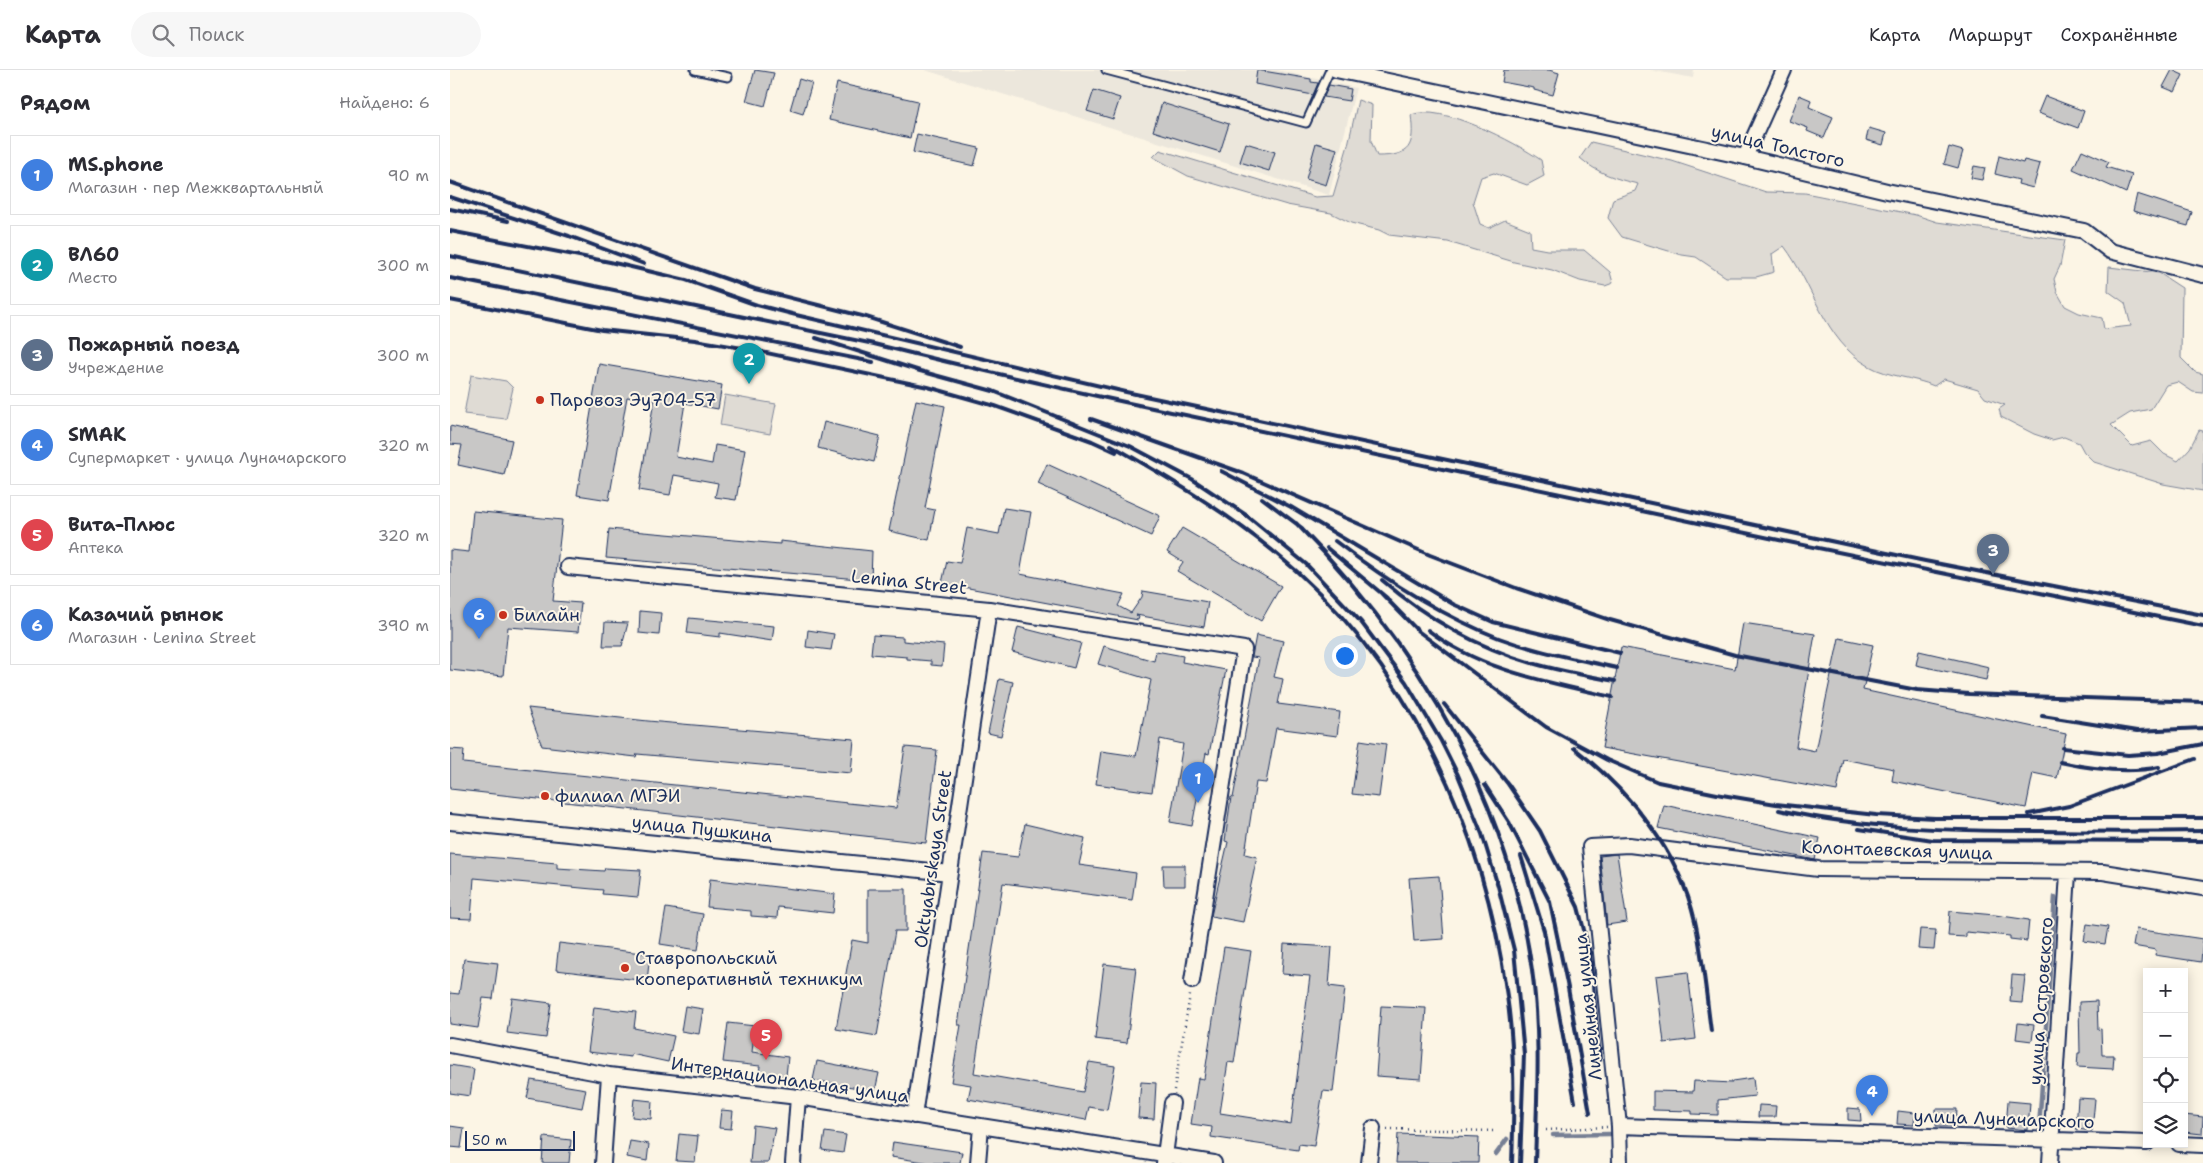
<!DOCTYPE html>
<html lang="ru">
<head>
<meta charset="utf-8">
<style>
	body { margin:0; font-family:"Shantell Sans",sans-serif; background:#f7f7f7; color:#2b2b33 }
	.controls { position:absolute; right:15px; bottom:15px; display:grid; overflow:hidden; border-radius:0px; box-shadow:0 2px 12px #0003 }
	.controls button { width:45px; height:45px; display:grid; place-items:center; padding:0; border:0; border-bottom:1px solid #e1e1e2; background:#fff; color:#2b2b33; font:25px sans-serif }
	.scale { position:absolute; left:15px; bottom:12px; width:110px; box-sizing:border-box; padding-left:5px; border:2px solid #1b2f5e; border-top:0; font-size:14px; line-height:18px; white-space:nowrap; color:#1b2f5e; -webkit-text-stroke:4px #fcf5e5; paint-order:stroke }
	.you { position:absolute; left:894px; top:585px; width:18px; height:18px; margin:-12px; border:4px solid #fff; border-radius:50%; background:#1a73e8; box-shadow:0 0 0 8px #1a73e833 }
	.badge { display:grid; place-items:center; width:32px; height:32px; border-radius:50%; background:#b45309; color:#fff; font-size:16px; font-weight:700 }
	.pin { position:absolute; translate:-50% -41px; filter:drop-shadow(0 1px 2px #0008) }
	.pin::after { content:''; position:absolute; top:26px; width:18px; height:15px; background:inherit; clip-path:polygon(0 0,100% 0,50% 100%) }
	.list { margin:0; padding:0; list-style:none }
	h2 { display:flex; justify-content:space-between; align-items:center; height:65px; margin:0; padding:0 20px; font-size:21px }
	h2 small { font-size:16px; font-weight:400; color:#7c7c81 }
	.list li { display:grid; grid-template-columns:32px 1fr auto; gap:15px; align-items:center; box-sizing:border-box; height:80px; margin:0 10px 10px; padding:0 10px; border:1px solid #e1e1e2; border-radius:0px }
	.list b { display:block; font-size:19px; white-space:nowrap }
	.list p { margin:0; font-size:16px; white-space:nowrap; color:#7c7c81 }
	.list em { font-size:16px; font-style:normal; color:#7c7c81 }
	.icon { flex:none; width:28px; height:28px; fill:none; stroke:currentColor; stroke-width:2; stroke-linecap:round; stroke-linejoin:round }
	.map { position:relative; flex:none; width:1753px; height:1093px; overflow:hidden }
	header { display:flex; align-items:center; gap:30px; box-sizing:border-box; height:70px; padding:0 25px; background:#fff; border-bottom:1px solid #e1e1e2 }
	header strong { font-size:24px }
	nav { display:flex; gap:28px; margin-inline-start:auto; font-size:18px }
	.search { width:350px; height:45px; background:#f7f7f7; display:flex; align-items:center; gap:12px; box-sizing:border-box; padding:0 18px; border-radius:28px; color:#7c7c81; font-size:19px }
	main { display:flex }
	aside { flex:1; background:#fff }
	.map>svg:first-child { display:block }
</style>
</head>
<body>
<header>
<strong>Карта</strong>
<div class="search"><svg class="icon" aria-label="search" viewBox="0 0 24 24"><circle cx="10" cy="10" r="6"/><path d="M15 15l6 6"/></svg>Поиск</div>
<nav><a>Карта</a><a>Маршрут</a><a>Сохранённые</a></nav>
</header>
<main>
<aside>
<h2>Рядом<small>Найдено: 6</small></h2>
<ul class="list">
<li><span class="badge" style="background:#3f7fe0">1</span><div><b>MS.phone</b><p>Магазин · пер Межквартальный</p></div><em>90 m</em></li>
<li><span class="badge" style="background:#0f9aa8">2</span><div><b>ВЛ60</b><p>Место</p></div><em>300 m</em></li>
<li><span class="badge" style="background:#5c6f8a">3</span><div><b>Пожарный поезд</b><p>Учреждение</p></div><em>300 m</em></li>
<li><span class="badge" style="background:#3f7fe0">4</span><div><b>SMAK</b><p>Супермаркет · улица Луначарского</p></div><em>320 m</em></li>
<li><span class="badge" style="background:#e0444e">5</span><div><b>Вита-Плюс</b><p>Аптека</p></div><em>320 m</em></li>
<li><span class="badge" style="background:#3f7fe0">6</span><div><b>Казачий рынок</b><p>Магазин · Lenina Street</p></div><em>390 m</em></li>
</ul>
</aside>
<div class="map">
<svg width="1753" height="1093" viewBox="0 0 1753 1093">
	<rect width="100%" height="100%" fill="#fcf5e5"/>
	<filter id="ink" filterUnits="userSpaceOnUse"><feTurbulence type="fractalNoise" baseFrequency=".02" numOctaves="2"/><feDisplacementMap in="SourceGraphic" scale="10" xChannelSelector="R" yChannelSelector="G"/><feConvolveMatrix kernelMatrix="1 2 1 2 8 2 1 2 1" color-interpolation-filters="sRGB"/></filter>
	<g filter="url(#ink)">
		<path fill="#ece7dc" d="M475 0H827L906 18 879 125Z
			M1200 0H1244L1243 8Z"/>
		<path fill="#dfdbd4" stroke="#7d8599" d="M908 30 922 35 921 71 927 86C960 86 965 77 961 45 991 33 1065 72 1091 90L1094 106 1077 115 1044 103 1031 107 1023 132 1030 154 1039 158 1055 150 1080 160 1081 177 1097 180H1134L1160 202 1163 213 1155 216 1130 211 1102 200 1064 192 998 172 939 165 929 160 901 153 881 143 837 135 738 106 703 87 710 80 865 127 883 126 898 75Z
			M1141 72 1222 91 1316 122 1355 123 1466 145 1487 152 1615 170 1610 196 1604 209 1607 222 1615 236 1629 243 1652 248 1654 259 1681 256 1675 233 1658 221 1659 197 1709 203 1732 218 1731 288 1745 302 1753 304V323L1743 322 1728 312 1716 315 1701 339 1680 343 1661 355 1682 376 1701 371 1714 384 1728 391 1740 378 1749 360 1753 361V421L1713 414 1644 392 1634 382 1629 373 1614 367 1602 370 1584 364 1551 347 1549 339 1555 335 1535 328 1528 319 1494 309 1484 316C1464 307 1438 307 1419 296 1374 271 1363 214 1334 176L1322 184 1324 202 1306 207H1276L1246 187 1232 185 1172 167 1158 148 1163 129 1185 121 1188 114C1166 109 1147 103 1130 88Z
			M21 305 56 311 63 318 56 349 14 344Z
			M275 325 326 334 320 364 270 355Z"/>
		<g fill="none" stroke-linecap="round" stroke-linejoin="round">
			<path stroke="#767f94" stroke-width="4.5" d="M1589 1058 1605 827
				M1103 1065 1160 1064
				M1046 1084 1057 1069"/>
		</g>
		<path fill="#c8c7c6" stroke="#1b2f5e" d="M305 0 324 3 315 36 296 31Z
			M807 0 861 9V12L868 13 863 25 805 14Z
			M1054 0H1099L1109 3 1103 25 1084 20V18L1052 12Z
			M1722 0 1733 5 1725 22 1713 17Z
			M349 9 362 13 353 44 340 40Z
			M387 13 468 31 460 68 379 50Z
			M879 15 901 19 899 31 874 27Z
			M644 20 670 28 663 49 637 41Z
			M1349 25 1361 30 1359 37 1383 47 1374 68 1357 61 1358 58 1339 51Z
			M1595 26 1634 41 1628 58 1588 43Z
			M712 33 779 54 770 82 703 61Z
			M1419 58 1436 63 1433 75 1416 70Z
			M467 64 529 78 524 96 463 82Z
			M796 73 825 82 819 101 790 92Z
			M866 73 887 79 876 115 856 109Z
			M1499 77 1513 81 1508 98 1494 94Z
			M1632 80 1659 92 1656 97 1682 105 1676 123 1623 99Z
			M1549 86 1573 93 1574 90 1590 94 1583 118 1568 114 1569 110 1545 104Z
			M1524 96 1535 98 1532 110 1521 108Z
			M1687 124 1742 142 1738 156 1683 141Z
			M149 294 272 315 268 339 235 333 226 387 262 394 265 375 295 380 286 430 265 427 268 413 224 405 220 425 189 420 204 331 177 327 159 430 127 425Z
			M466 330 495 336 475 438 485 440 479 470 439 461Z
			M374 352 430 366 424 392 368 378Z
			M0 356 62 370 54 405 8 395 12 375 0 374Z
			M597 394 710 446 701 466 588 414Z
			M554 438 581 442 570 504 674 524 668 536 681 543 692 527 693 521 758 532 754 557 686 545 689 547 688 550 492 513 497 491 510 493 517 458 549 464Z
			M23 441 112 450 103 531 131 533 128 562 58 557 53 606 0 600V480L19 482Z
			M732 458 831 516 811 551 727 501 733 492 717 482Z
			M159 459 330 474V471L422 481 421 510 156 488Z
			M190 541 211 543 209 565 189 563Z
			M239 548 324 556 322 571 270 563V567L237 563Z
			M155 552 178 553 172 576H153Z
			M1293 553 1365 564 1346 677 1365 681 1389 568 1423 575 1413 620 1616 664 1607 708 1583 703 1576 738 1442 711 1444 699 1393 689 1387 721 1152 678 1171 577 1285 599Z
			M568 557 631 573 624 598 562 582Z
			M358 560 384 564 381 580 356 577Z
			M423 565 453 567V571L494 575 492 596 481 595V591L457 589V587L421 584Z
			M806 565 833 571 824 607 833 609 828 634 890 642 887 666 826 658 816 713 806 712 795 784 807 787 793 852 761 846 778 772 775 771 781 727 783 728 809 588 802 587Z
			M654 576 704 591 706 581 733 586 732 592 776 600 759 684 756 683 742 756 720 752 733 674 710 669 702 722 646 714 651 681 686 686 701 610 648 594Z
			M1469 581 1539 597 1536 610 1466 595Z
			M549 609 563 612 551 666 538 663Z
			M78 638 198 651 404 669 401 703 187 684 186 687 92 676Z
			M910 670 936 674 929 727 902 724Z
			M455 677 487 680 476 773 0 719V679L14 680 13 693 446 738Z
			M1214 735 1370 768 1365 790 1208 758Z
			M575 754 635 768 629 795 686 803 682 830 553 813 524 1003 633 1022 639 992 665 996 657 1040 639 1037 636 1050 518 1029 521 1015 501 1012 511 955H508L533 783 568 787Z
			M0 784 107 793V798L154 801 155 798 191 800 188 827 152 824 153 820 24 808 21 849 0 848Z
			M1167 784 1177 852 1157 855 1150 786Z
			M713 795H735V816H714Z
			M989 806 994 869 964 871 959 808Z
			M260 809 385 824 383 843 328 837 327 848 301 846V841L257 837Z
			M418 819H456V861H445L427 966 386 959 402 870 418 873Z
			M216 838 253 844 248 880 210 874Z
			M1500 841 1545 845 1579 850 1577 871 1560 869V866L1516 862V867L1498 866Z
			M1637 854 1658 857 1655 874 1634 871Z
			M1470 859 1486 860 1484 880 1468 879Z
			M1686 859 1753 869 1751 892 1705 885 1706 880 1683 876Z
			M109 873 200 884 197 911 106 900Z
			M834 874 882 877 879 916 895 918 883 1022 873 1021 864 1076 849 1074 848 1080 761 1067 762 1057 741 1054 748 1008 754 1009 774 877 801 881 784 993 778 992 770 1043 841 1054 860 906 832 904Z
			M14 889 48 893 43 929 33 928 28 958 0 954V923L9 924Z
			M654 894 686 898 677 973 645 969Z
			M1238 902 1246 969 1214 973 1206 906Z
			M1562 905 1575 906 1572 933 1560 932Z
			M62 928 101 933 96 968 57 963Z
			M1647 931 1648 960 1651 959 1652 985H1664L1663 999 1627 997 1628 983H1630L1629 932Z
			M235 936 253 939 249 964 231 961Z
			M931 936 976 938 971 1009 926 1006Z
			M144 937 186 942 184 958 224 966 218 992 181 984V987L138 982Z
			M278 953 305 956 302 982 338 987 336 1006 309 1003 310 996 273 992Z
			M1568 953 1584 955 1582 971 1566 969Z
			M367 991 429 1003 425 1021 363 1010Z
			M0 995 24 999 20 1026 0 1023Z
			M1303 1008 1305 1026 1268 1030V1045L1242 1044V1041L1203 1040V1021L1243 1022 1244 1011 1282 1013V1011Z
			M81 1010 136 1019 132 1038 77 1028Z
			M691 1012 706 1013 704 1049 688 1048Z
			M1628 1028 1645 1029 1642 1061 1626 1059Z
			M184 1029 202 1031 201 1049 182 1047Z
			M1558 1031 1580 1033 1578 1060 1556 1058Z
			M1309 1035 1326 1036 1325 1047H1308Z
			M1398 1038 1410 1039 1411 1051 1398 1050Z
			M1486 1039H1507L1506 1056H1486Z
			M271 1040 283 1041 281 1059 269 1058Z
			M1448 1041 1465 1043 1464 1055 1447 1054Z
			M1734 1045 1753 1047 1752 1064 1734 1062Z
			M303 1055 325 1058 318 1093H300Z
			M0 1056 14 1058 11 1078 0 1077Z
			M375 1062 396 1065 393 1083 372 1080Z
			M229 1064 248 1066 245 1092 226 1091Z
			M948 1064 1029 1067 1028 1093H946Z
			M94 1067 121 1070 119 1093H92Z
			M180 1071 199 1074 197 1091 177 1087Z
			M443 1072 512 1082 510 1093H481L441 1087Z"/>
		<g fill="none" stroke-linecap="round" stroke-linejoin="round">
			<g stroke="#1b2f5e" stroke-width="11">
				<path id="service" d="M245 0 278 7
					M656 0 856 53 880 0"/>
			</g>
			<g stroke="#1b2f5e" stroke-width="18">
				<path id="minor" d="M886 0 1295 87 1437 121 1634 161 1660 181 1753 205
					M1295 87 1334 0
					M118 497 539 539 794 579 742 911
					M0 752 500 803
					M0 975 159 1005 348 1027 764 1093
					M464 1046 539 539
					M1169 1056 1697 1073
					M1729 1074 1753 1075
					M153 1093 159 1005
					M343 1093 348 1027
					M528 1093 531 1056
					M714 1093 722 1033
					M919 1093 923 1058
					M1170 1093 1169 1056 1140 777 1179 775 1368 799 1653 802 1753 818
					M1600 1093 1618 803"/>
			</g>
			<path stroke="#1b2f5e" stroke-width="2.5" stroke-dasharray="1 4" stroke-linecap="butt" d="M724 1020 740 925
				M937 1059 1046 1061
				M1096 1060 1157 1057"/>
			<use href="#service" stroke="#fcf5e5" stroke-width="7"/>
			<use href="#minor" stroke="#fcf5e5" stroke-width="14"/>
			<path stroke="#1b2f5e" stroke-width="4" d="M0 112 305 219 416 247 510 277
				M0 127 119 166 194 194
				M0 139 58 151
				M0 161 160 192 236 210 307 235 346 245 676 322 1475 491 1753 545
				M0 186 424 274C603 319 784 355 964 393 1227 449 1489 504 1753 556
				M0 208 423 292
				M0 230 152 260 245 270 298 279 478 317 545 336 642 371 666 382
				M366 268 470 301 543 321 680 376 742 409 796 445 856 494 911 552 956 612 991 671 1008 705 1032 764 1048 816 1064 880 1074 984 1070 1093
				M641 349 793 403 980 485 1066 518 1160 550 1285 585 1467 620 1519 624 1753 632
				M661 375C717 407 773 440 823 481 958 590 1034 757 1057 926 1065 981 1064 1038 1062 1093
				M771 401 841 437 1003 534 1043 552 1170 583
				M812 428 852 458
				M846 453C969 578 1057 725 1082 900 1091 964 1087 1029 1085 1093
				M885 471C933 508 992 546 1049 568 1087 582 1127 589 1167 598
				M877 478 937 528
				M932 510C975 547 1026 577 1082 593 1109 601 1137 606 1165 611
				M932 524 968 561 1096 657 1157 690 1208 712 1272 725 1326 734 1426 745 1485 748H1753
				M978 560C1031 601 1099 612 1162 627
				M994 634 1058 714 1090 761 1128 837 1140 883 1150 990
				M1592 646 1687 661 1753 658
				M1124 678C1179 721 1229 781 1245 851 1253 887 1256 924 1261 961
				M1613 678 1678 685 1708 683 1753 674
				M1610 692C1642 699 1677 704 1709 697
				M1035 715 1059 752 1100 832 1118 918 1140 1043
				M1329 740C1414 759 1503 761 1590 761 1644 762 1699 762 1753 761
				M1579 744 1619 736 1745 689
				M1409 759 1483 770 1753 771
				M1071 786 1094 861 1125 1032"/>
		</g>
	</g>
	<g fill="#c8321e" stroke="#fcf5e5" stroke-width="2">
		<circle cx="90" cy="330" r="5"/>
		<circle cx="53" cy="545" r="5"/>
		<circle cx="95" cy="726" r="5"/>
		<circle cx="175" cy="898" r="5"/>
	</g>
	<g text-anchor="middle" stroke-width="4" stroke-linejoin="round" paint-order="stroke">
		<g font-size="18" fill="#1b2f5e" stroke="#fcf5e5">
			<text transform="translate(1328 76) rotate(13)" y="6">улица Толстого</text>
			<text transform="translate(459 512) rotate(6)" y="6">Lenina Street</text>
			<text transform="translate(252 759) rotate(6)" y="6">улица Пушкина</text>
			<text transform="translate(1447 780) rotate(2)" y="6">Колонтаевская улица</text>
			<text transform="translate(483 789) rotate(-82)" y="6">Oktyabrskaya Street</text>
			<text transform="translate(1591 931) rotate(-86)" y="6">улица Островского</text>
			<text transform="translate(1138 937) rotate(-96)" y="6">Линейная улица</text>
			<text transform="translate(340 1010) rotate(8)" y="6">Интернациональная улица</text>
			<text transform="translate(1554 1049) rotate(2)" y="6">улица Луначарского</text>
		</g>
		<g font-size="18" fill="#1b2f5e" stroke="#fcf5e5" text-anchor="start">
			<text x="100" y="336">Паровоз Эу704-57</text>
			<text x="63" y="551">Билайн</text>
			<text x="105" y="732">филиал МГЭИ</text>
			<text x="185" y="894">Ставропольский<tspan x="185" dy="21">кооперативный техникум</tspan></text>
		</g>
	</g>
</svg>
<div class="controls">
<button>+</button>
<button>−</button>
<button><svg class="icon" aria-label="locate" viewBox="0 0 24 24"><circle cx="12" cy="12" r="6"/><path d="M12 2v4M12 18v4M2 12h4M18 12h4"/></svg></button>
<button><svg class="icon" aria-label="layers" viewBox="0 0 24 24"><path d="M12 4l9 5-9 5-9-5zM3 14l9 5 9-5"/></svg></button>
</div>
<div class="scale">50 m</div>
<div class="you"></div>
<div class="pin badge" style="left:748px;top:733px;background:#3f7fe0">1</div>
<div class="pin badge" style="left:299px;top:314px;background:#0f9aa8">2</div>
<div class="pin badge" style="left:1543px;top:505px;background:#5c6f8a">3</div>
<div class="pin badge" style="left:1422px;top:1046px;background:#3f7fe0">4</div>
<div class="pin badge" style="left:316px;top:990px;background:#e0444e">5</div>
<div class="pin badge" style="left:29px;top:569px;background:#3f7fe0">6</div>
</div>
</main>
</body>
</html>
